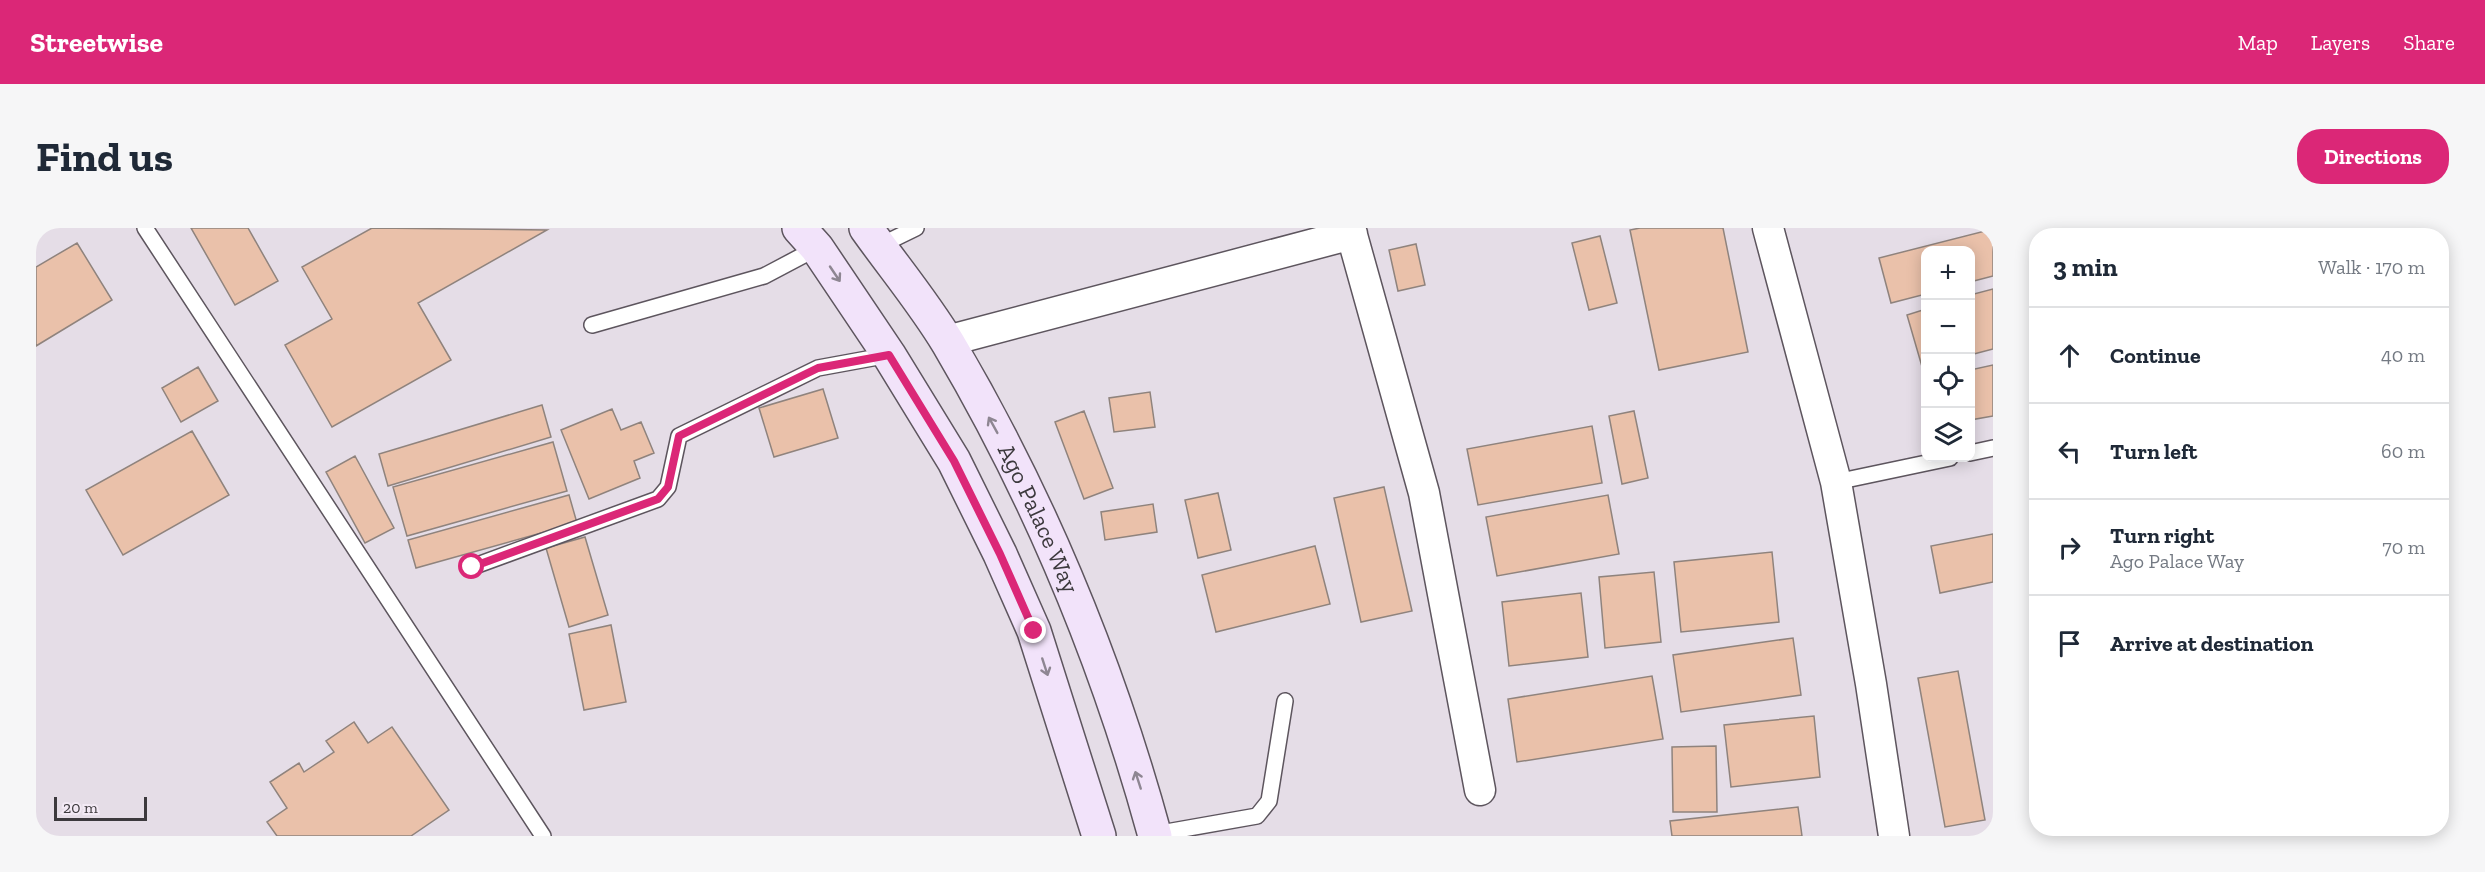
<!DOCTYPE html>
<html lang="en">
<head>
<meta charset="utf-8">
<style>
	body { margin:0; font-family:"Zilla Slab",serif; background:#f6f6f7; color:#1f2937 }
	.controls { position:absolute; right:18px; top:18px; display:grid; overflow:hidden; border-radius:12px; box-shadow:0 3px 15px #0003 }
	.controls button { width:54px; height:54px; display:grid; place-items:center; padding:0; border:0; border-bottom:2px solid #e0e1e3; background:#fff; color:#1f2937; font:30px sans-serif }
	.scale { position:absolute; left:18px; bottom:15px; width:93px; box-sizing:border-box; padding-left:6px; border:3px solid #3c393d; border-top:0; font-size:16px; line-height:21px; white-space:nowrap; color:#3c393d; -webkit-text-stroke:4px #f3eaf5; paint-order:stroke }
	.stop { position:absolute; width:18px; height:18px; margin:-14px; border:4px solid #db2777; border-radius:50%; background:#fff }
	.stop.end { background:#db2777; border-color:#fff; box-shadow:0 2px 6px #0008 }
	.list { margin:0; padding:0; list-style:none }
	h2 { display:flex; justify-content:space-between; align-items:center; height:78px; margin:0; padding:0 24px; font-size:26px }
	h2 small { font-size:20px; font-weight:400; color:#747a83 }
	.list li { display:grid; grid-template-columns:39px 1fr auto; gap:18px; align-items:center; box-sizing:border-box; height:96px; padding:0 24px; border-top:2px solid #e0e1e3 }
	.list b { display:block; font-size:22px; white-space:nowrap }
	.list p { margin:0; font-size:20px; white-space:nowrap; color:#747a83 }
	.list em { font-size:20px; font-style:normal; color:#747a83 }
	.icon { flex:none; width:33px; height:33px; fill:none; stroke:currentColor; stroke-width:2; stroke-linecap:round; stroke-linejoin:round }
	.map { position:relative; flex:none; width:1957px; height:608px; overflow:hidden; border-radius:24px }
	header { display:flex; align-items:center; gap:36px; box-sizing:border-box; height:84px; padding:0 30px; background:#db2777; color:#fff }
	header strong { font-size:28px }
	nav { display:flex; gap:33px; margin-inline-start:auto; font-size:21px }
	.intro { display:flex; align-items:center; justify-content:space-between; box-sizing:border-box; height:144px; padding:0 36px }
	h1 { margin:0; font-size:42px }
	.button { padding:15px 27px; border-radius:24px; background:#db2777; color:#fff; font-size:21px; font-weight:700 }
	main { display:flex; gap:36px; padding:0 36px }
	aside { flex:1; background:#fff; border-radius:24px; box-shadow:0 3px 15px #0003 }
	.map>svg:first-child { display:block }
</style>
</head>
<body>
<header>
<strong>Streetwise</strong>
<nav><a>Map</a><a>Layers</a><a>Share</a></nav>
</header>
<div class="intro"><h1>Find us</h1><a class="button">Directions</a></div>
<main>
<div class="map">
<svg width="1957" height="608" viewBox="0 0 1957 608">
	<rect width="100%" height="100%" fill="#e5dde7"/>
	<path fill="#eac1aa" stroke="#8f837d" stroke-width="1.5" d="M155 0H212L242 53 199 77Z
		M336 0 511 2 382 75 415 132 296 199 249 117 296 91 266 39Z
		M1604 0H1687L1712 124 1623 142 1594 2Z
		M1957 1V48L1934 54V22H1890V66L1855 75 1843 30Z
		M1564 8 1581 75 1553 82 1536 15Z
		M41 15 76 72 0 118V39Z
		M1380 16 1389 57 1362 63 1353 22Z
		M1957 61V121L1934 127V67Z
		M1890 81V141L1887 142 1871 87Z
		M1957 137V188L1934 192V142Z
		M162 139 182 173 145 194 126 160Z
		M787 161 802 210 738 229 723 180Z
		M1114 164 1119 199 1078 204 1073 170Z
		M506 177 515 209 352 258 343 226Z
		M576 181 585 202 605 194 618 225 598 233 604 250 553 271 525 202Z
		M1048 183 1077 260 1048 271 1019 194Z
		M1598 183 1612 250 1586 256 1573 188Z
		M1556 198 1566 255 1442 277 1431 221Z
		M156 203 193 267 87 327 50 262Z
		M517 214 531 263 371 308 357 259Z
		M319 228 358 300 329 315 290 244Z
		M1348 259 1376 383 1325 394 1298 270Z
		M1182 265 1195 322 1162 330 1149 272Z
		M533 267 541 295 380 340 372 312Z
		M1572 267 1583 326 1461 348 1450 289Z
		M1117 276 1121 304 1069 312 1065 284Z
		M1957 306V354L1904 365 1895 318Z
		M549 309 572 387 533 399 510 320Z
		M1279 318 1294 376 1180 404 1166 347Z
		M1736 324 1743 394 1645 404 1638 334Z
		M1618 344 1625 414 1569 420 1563 349Z
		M1545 365 1552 429 1473 438 1466 374Z
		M575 397 590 474 548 482 533 406Z
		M1757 410 1765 467 1645 484 1637 427Z
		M1922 443 1949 592 1909 599 1882 450Z
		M1616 448 1627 511 1481 534 1472 471Z
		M1778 488 1784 549 1695 559 1688 497Z
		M318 494 332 515 356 499 413 582 375 608H241L231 594 251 580 234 554 263 535 268 544 298 524 290 513Z
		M1680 518 1681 584H1637L1636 519Z
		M1762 579 1766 608H1636L1634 593Z"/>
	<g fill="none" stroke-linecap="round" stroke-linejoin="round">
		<g stroke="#5d555e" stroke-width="18">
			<path id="service" d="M109 0 507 608
				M843 18 880 0
				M556 97 728 48 781 20
				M1934 225 1957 220
				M1800 254 1914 230
				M436 339 622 271 632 259 643 208 782 140 853 127
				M1119 606 1221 588 1233 573 1249 473"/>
		</g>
		<g stroke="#5d555e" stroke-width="33">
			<path id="minor" d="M1314 0 1388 265 1444 562
				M1732 0 1800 254 1835 456 1858 608
				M911 113 1316 6"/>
		</g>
		<g stroke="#5d555e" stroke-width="36">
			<g id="secondary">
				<path d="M763 0 781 20 853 127 918 233 964 326 998 403 1063 608"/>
				<path id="s1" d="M830 0C857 38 888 75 912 115 1003 269 1072 436 1119 608"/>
			</g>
		</g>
		<use href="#service" stroke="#fff" stroke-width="15"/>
		<use href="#minor" stroke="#fff" stroke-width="30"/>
		<use href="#secondary" stroke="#f2e3fa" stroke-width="33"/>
	</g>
	<defs><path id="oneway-shaft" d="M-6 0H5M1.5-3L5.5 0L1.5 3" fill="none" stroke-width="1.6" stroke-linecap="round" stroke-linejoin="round" transform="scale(1.5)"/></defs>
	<g stroke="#8e8692">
		<use href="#oneway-shaft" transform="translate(799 46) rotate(56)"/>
		<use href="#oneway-shaft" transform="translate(957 197) rotate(-119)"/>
		<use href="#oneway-shaft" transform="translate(1009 439) rotate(72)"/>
		<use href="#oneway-shaft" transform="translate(1102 552) rotate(-108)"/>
	</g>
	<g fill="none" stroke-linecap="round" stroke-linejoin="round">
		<path stroke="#db2777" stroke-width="8" d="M436 339 622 271 632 259 643 208 782 140 853 127 918 233 964 326 998 403"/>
	</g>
	<g text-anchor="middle" stroke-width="6" stroke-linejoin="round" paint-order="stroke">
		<g font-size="24" fill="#3c393d" stroke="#f3eaf5">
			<text dy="8" stroke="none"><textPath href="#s1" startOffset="339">Ago Palace Way</textPath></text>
		</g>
	</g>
</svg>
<div class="controls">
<button>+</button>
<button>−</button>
<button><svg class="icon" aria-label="locate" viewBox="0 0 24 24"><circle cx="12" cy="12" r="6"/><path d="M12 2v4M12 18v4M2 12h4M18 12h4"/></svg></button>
<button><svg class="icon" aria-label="layers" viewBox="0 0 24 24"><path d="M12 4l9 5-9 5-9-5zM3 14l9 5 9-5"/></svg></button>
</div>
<div class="scale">20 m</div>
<div class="stop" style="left:436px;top:339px"></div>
<div class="stop end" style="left:998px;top:403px"></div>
</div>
<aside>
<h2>3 min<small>Walk · 170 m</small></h2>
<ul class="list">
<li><svg class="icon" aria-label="ahead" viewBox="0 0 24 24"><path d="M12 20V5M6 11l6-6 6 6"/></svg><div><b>Continue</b></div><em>40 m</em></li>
<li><svg class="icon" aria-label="left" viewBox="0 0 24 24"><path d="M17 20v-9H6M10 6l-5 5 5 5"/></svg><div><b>Turn left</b></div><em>60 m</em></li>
<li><svg class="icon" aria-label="right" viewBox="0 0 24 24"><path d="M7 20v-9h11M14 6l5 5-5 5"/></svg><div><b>Turn right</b><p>Ago Palace Way</p></div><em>70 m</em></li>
<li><svg class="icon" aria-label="arrive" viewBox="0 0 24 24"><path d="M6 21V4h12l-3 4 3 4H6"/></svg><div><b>Arrive at destination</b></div></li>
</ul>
</aside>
</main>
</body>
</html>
